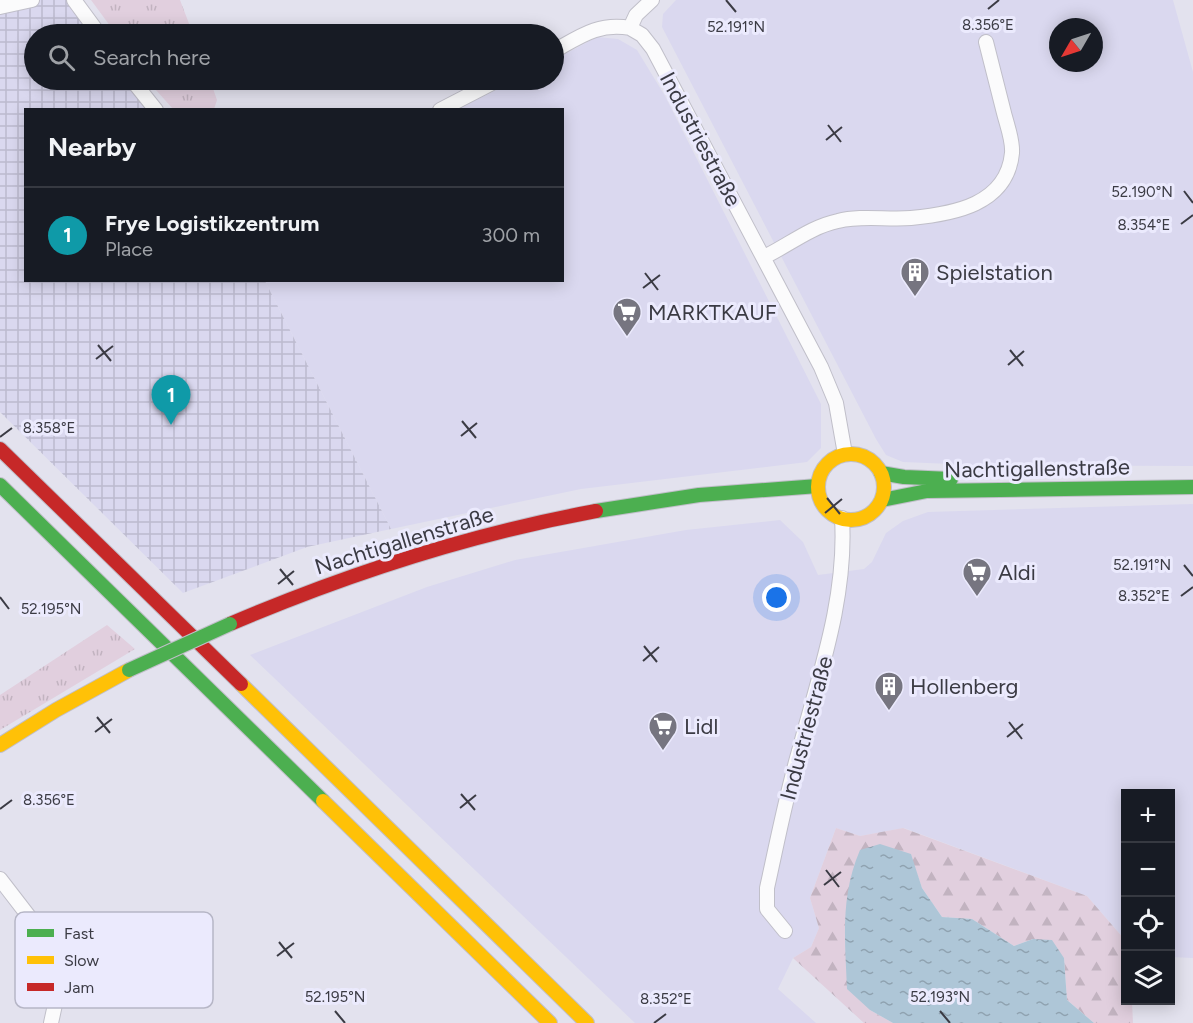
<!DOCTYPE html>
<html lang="en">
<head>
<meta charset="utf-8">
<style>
	body { margin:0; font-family:Figtree,sans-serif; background:#20242c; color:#f1f3f6 }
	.controls { position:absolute; right:18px; bottom:18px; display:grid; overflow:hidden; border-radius:0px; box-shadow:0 3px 15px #0003 }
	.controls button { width:54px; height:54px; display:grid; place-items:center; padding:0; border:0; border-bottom:2px solid #363941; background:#171b24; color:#f1f3f6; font:30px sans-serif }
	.compass { position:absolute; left:1049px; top:18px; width:54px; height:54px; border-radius:50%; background:#171b24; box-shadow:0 3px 15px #0003; rotate:231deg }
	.you { position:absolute; left:777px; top:598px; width:21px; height:21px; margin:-15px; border:4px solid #fff; border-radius:50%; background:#1a73e8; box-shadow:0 0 0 9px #1a73e833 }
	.badge { display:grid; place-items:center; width:39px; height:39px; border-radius:50%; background:#1a73e8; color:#fff; font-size:20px; font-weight:700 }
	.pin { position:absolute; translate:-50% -50px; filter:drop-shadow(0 2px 3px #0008) }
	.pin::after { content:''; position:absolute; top:32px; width:21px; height:18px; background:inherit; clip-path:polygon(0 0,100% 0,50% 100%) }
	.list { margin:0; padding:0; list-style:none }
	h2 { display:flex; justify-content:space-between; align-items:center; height:78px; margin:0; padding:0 24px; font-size:26px }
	h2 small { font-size:20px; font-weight:400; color:#9ea1a6 }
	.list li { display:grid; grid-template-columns:39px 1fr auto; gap:18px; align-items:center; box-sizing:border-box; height:96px; padding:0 24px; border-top:2px solid #363941 }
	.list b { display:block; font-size:22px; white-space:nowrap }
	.list p { margin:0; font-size:20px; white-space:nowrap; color:#9ea1a6 }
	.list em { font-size:20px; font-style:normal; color:#9ea1a6 }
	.icon { flex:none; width:33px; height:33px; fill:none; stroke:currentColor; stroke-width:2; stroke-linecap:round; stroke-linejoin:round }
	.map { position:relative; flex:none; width:1193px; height:1023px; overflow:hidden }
	.search { position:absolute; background:#171b24; box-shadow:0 3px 15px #0003; left:24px; top:24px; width:540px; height:66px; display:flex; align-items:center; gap:15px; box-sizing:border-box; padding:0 21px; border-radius:33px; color:#9ea1a6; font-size:22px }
	.panel { position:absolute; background:#171b24; box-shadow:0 3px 15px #0003; left:24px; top:108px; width:540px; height:174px; border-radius:0px }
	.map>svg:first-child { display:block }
</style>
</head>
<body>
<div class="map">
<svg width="1193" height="1023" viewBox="0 0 1193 1023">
	<defs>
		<pattern id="industrial-grid" width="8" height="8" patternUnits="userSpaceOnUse" patternTransform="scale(1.5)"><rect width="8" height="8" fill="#dad8ef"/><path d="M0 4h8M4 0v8" fill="none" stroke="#bcbace"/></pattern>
		<pattern id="grass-tufts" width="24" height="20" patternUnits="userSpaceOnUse" patternTransform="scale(1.5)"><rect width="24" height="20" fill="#e1cfde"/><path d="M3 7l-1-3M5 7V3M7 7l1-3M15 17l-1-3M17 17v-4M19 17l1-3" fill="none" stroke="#c2b3c0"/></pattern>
		<pattern id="forest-firs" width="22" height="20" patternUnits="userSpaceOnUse" patternTransform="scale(1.5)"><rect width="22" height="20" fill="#e1cfde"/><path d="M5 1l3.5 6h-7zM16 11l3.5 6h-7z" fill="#c2b3c0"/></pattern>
		<pattern id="water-ripples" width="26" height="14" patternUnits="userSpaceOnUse" patternTransform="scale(1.5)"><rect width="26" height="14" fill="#aec6d7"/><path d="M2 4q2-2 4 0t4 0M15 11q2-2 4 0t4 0" fill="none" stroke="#8fa2b0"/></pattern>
	</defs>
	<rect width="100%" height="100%" fill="#e3e2ee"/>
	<path fill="#dad8ef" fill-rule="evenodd" d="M676 0H1173L1193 72V466L975 465 903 462 886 455 876 439 662 27 663 14ZM1058 27H1094V63H1058Z
		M597 37 618 39 637 50 665 96 821 404V448L807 462 581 489 391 529 265 281 562 280V110L458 109 516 80H554V60Z
		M1193 504V958L1171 957 1170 794H1126L1125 940 1087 896 904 828 860 836 836 828 810 898 819 928 811 947 793 958 778 989 816 1023H635L250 655 427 587 515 560 686 530 780 520 803 542 818 575 864 569 872 562 886 533 903 521 928 512Z"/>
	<path fill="url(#industrial-grid)" d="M0 0H74L99 34H34V80H132L156 109 26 110V280L265 281 391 529 307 547 183 593 0 412Z"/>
	<path fill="url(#grass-tufts)" d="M91 0H180L193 34H116Z
		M147 80H210L217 100 214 109H173Z
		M107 625 135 649 0 730V695Z"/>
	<path fill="url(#forest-firs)" d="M836 828 860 836 903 828 1087 896 1125 940 1126 1000 1132 1001 1133 1023H1094L1067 1000 1064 958 1033 939 1014 946 972 919 942 917 922 888 910 854 870 1010 893 1023H864L793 958 811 947 819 928 810 898Z"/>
	<path fill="url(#water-ripples)" d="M880 844 911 854 922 888 942 917 972 919 1014 946 1033 939 1052 940 1064 958 1067 1000 1094 1023H893L870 1010 847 989C845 939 840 897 860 850Z"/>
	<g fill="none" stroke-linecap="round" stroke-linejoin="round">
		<g stroke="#c0bfc9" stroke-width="16">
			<path id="street" d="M74 0 99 34
				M0 7 32 0
				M630 28 642 35 653 49 821 367 836 403 845 454
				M554 51C579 37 599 22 630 28L636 15 652 0
				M132 80 156 110
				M440 110 498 80
				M764 257C789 245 810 227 838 221 861 215 887 220 911 218 953 214 1007 205 1012 153 1013 140 1007 125 1004 113 998 89 992 66 986 42
				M0 879 37 927 56 1000 51 1023
				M785 931 767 909V888C777 843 786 796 799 751 819 675 847 598 842 518"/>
		</g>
		<g stroke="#c0bfc9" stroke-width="16">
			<path id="fast" d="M881 473 904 477 951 479
				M0 485 323 801
				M882 500 927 491 1193 487
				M596 511 699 495 818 486"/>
		</g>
		<g stroke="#c0bfc9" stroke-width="16">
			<path id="slow" d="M818 487a33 33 0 1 1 66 0a33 33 0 1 1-66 0Z
				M241 684 587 1023
				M0 745 56 710 129 670
				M323 801 550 1023"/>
		</g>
		<g stroke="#c0bfc9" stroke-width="16">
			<path id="jam" d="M0 449 241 684
				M230 624C347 574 471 534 596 511"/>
		</g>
		<use href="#street" stroke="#fbfbfc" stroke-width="14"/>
		<use href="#fast" stroke="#4caf50" stroke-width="14"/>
		<use href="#slow" stroke="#ffc107" stroke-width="14"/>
		<use href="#jam" stroke="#c62828" stroke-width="14"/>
		<g stroke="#c0bfc9" stroke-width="16" stroke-linecap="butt">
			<path id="fast-bridge" d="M129 670 230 624"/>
		</g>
		<use href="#fast-bridge" stroke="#4caf50" stroke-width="14"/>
	</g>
	<path fill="none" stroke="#3b3b44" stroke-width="2" d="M726 0 736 12M988 9 999 0M828 125 841 142M826 140 842 127M1184 191 1193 203M1181 224 1193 215M645 273 658 290M643 288 660 275M98 345 111 361M1010 350 1023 366M96 359 113 346M1008 365 1024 351M462 421 476 438M461 436 477 423M0 437 12 428M827 498 840 514M825 513 842 499M1184 565 1193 576M280 569 293 585M278 584 294 571M1181 596 1193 587M0 597 9 609M644 646 657 662M643 661 659 647M97 717 110 733M1009 722 1022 739M95 732 112 719M1007 737 1023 724M461 794 475 810M460 808 476 795M0 809 12 800M826 870 839 887M824 885 841 872M279 942 292 958M277 956 294 943M335 1011 345 1023M940 1011 950 1023M654 1023 666 1014"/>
	<defs>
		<g id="building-pin" transform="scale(1.5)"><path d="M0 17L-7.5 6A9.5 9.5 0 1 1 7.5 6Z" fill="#767580" stroke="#ebeafd"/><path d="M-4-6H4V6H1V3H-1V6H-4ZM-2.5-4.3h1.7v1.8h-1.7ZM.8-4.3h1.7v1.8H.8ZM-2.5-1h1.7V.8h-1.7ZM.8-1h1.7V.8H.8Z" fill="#fff"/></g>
		<g id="supermarket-pin" transform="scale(1.5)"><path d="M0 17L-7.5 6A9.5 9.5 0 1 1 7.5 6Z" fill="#767580" stroke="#ebeafd"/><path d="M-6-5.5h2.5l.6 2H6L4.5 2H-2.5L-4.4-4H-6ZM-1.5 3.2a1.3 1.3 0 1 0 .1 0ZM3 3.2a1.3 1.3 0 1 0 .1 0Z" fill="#fff"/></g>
	</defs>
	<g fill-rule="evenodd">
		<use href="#building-pin" x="915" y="272"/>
		<use href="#supermarket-pin" x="627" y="312"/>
		<use href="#supermarket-pin" x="977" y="572"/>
		<use href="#building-pin" x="889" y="686"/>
		<use href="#supermarket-pin" x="663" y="726"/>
	</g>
	<g text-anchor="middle" stroke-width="6" stroke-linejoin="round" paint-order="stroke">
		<g font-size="22" fill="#3b3b44" stroke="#ebeafd">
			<text transform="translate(701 139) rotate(62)" y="8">Industriestraße</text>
			<text transform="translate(1037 468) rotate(-1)" y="8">Nachtigallenstraße</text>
			<text transform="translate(404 540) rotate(-17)" y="8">Nachtigallenstraße</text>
			<text transform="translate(806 728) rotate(-75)" y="8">Industriestraße</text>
		</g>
		<g font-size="22" fill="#3b3b44" stroke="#ebeafd" text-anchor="start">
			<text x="936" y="280">Spielstation</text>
			<text x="648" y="320">MARKTKAUF</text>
			<text x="998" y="580">Aldi</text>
			<text x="910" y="694">Hollenberg</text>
			<text x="684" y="734">Lidl</text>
		</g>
	</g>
	<rect x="15" y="912" width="198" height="96" rx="9" fill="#ebeafd" stroke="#b6b6c6" stroke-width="1.5"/>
	<rect x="27" y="929" width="27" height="8" fill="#4caf50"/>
	<rect x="27" y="956" width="27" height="8" fill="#ffc107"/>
	<rect x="27" y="983" width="27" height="8" fill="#c62828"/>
	<g font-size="16" fill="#3b3b44">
		<text x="64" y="939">Fast</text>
		<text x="64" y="966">Slow</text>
		<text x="64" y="993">Jam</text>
	</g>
	<g font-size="15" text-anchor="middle" fill="#3b3b44" stroke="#ebeafd" stroke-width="6" stroke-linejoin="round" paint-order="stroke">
		<text x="988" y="30">8.356°E</text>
		<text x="736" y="32">52.191°N</text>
		<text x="1142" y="197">52.190°N</text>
		<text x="1144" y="230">8.354°E</text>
		<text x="49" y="433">8.358°E</text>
		<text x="1142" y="570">52.191°N</text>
		<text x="1144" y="601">8.352°E</text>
		<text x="51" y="614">52.195°N</text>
		<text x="49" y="805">8.356°E</text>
		<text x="335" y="1002">52.195°N</text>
		<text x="940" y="1002">52.193°N</text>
		<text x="666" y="1004">8.352°E</text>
	</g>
</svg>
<div class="controls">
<button>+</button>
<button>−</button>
<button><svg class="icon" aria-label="locate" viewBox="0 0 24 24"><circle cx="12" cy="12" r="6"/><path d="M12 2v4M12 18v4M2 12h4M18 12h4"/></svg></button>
<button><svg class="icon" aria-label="layers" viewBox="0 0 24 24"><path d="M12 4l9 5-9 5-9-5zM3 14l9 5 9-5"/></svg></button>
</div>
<svg class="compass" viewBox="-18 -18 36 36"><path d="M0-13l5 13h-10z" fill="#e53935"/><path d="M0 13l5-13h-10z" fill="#9ea1a6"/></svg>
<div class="you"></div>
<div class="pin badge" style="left:171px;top:425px;background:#0f9aa8">1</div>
<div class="search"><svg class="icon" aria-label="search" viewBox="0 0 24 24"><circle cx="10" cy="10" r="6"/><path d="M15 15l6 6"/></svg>Search here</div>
<section class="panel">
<h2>Nearby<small></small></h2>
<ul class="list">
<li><span class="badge" style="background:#0f9aa8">1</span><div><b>Frye Logistikzentrum</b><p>Place</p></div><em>300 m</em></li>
</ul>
</section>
</div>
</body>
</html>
